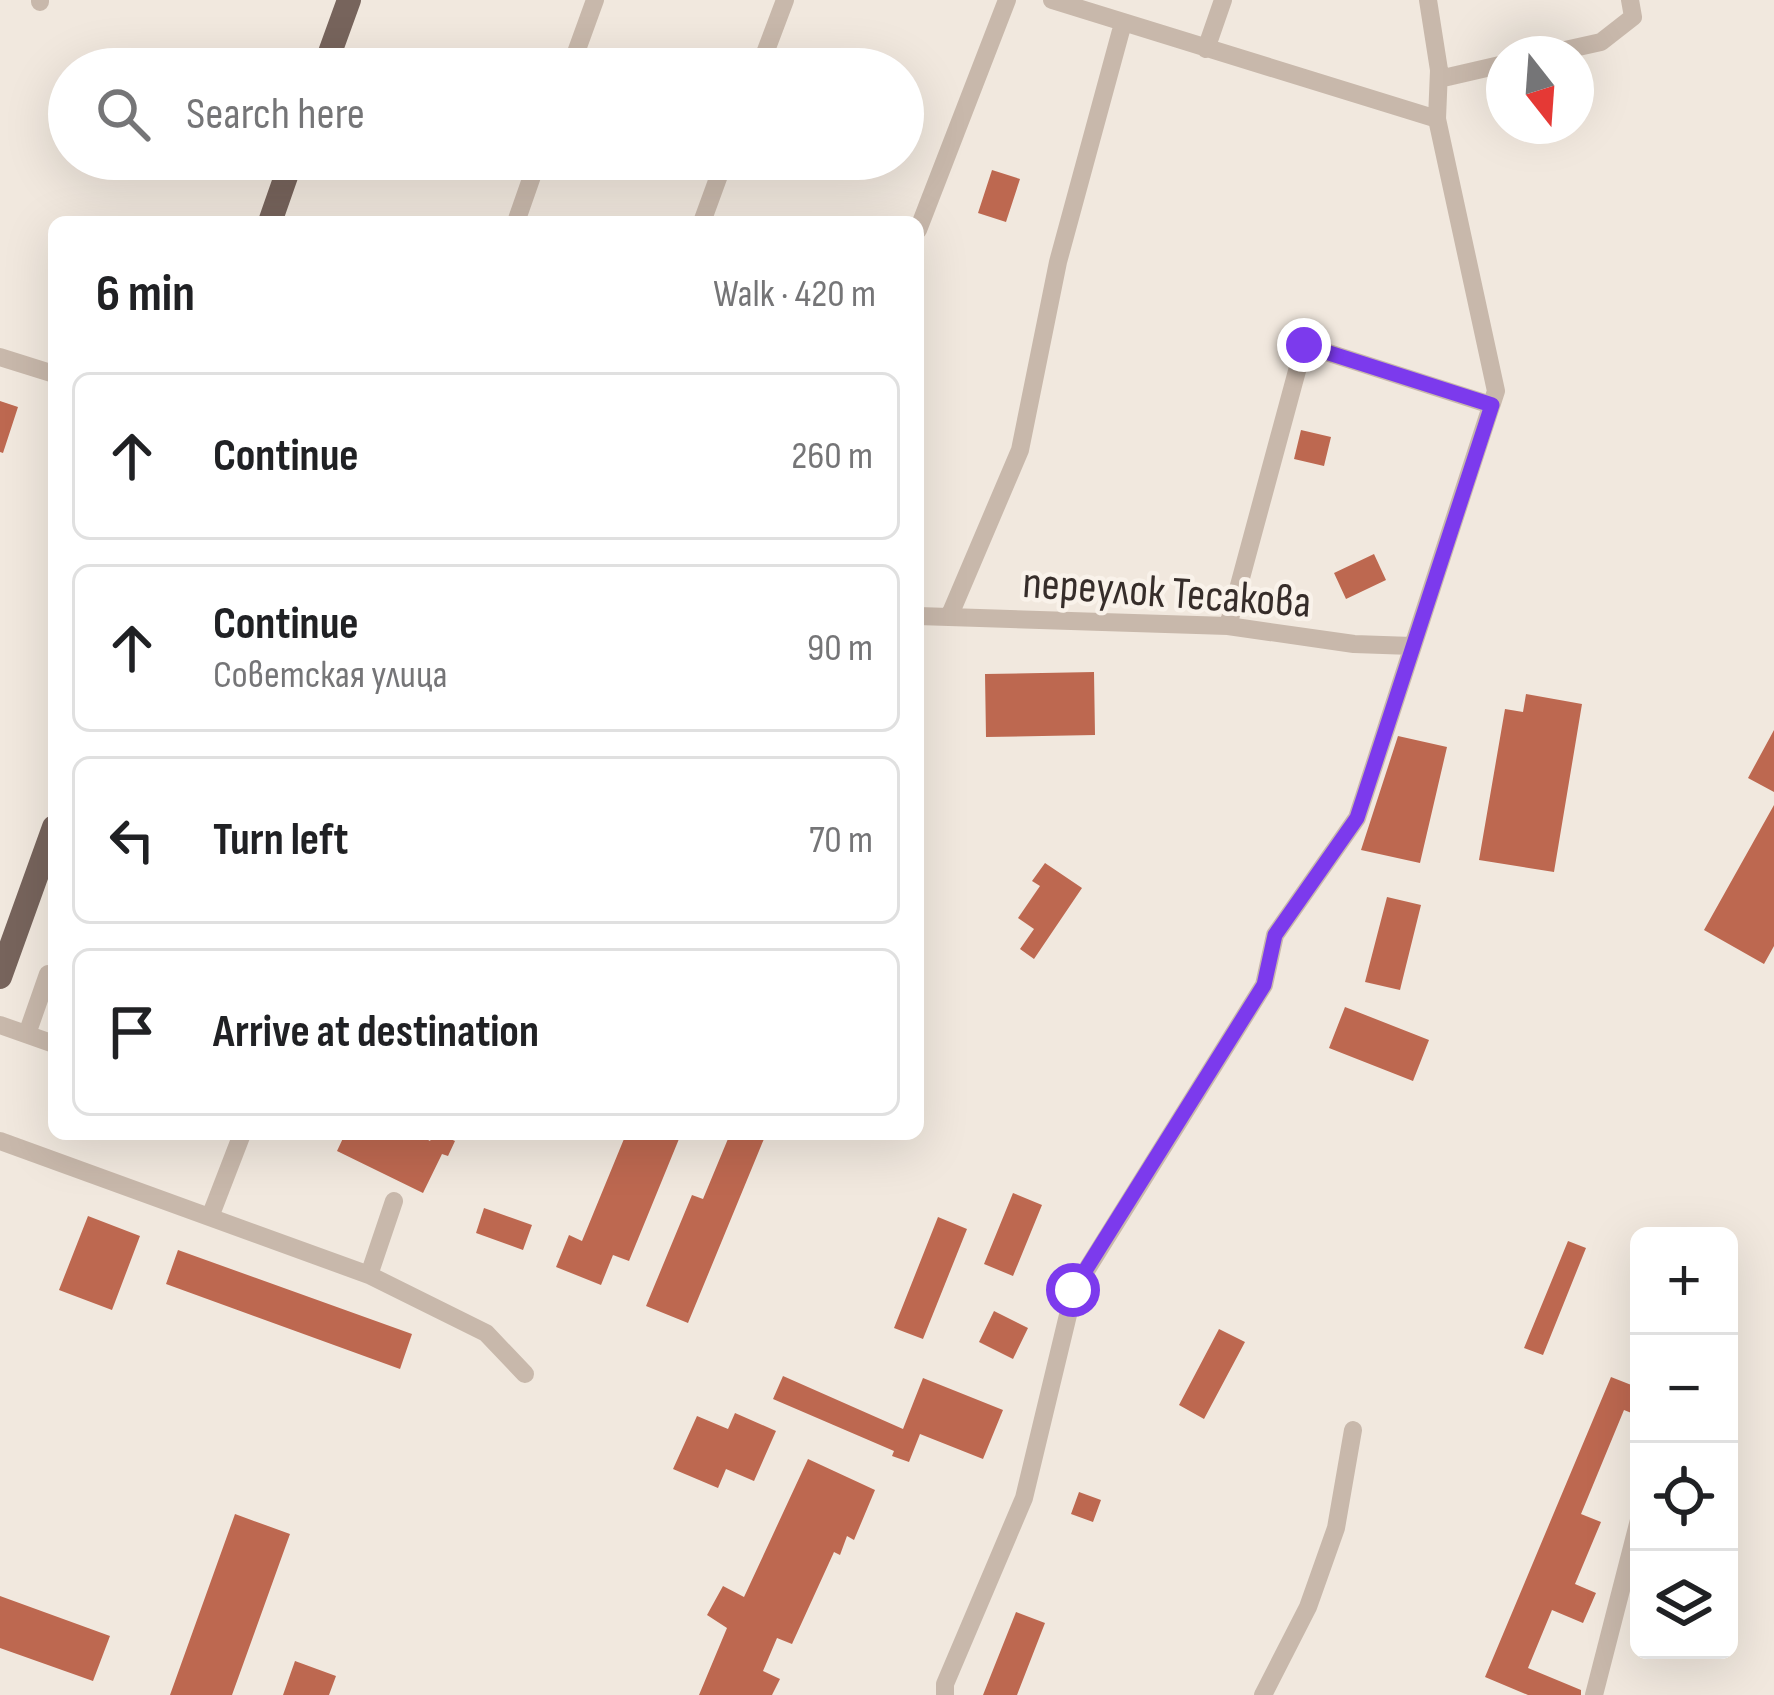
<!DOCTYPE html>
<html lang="en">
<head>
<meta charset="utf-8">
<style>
	body { margin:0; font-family:"Sofia Sans Condensed",sans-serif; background:#f6f6f6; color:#202124 }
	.controls { position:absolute; right:36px; bottom:36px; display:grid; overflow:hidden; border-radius:18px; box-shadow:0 12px 48px #0002 }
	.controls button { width:108px; height:108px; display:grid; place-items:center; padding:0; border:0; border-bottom:3px solid #e0e0e0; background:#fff; color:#202124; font:60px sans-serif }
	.compass { position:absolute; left:1486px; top:36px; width:108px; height:108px; border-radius:50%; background:#fff; box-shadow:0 12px 48px #0002; rotate:163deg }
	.stop { position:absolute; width:36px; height:36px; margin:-27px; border:9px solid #7c3aed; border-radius:50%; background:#fff }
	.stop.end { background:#7c3aed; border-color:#fff; box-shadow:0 3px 12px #0008 }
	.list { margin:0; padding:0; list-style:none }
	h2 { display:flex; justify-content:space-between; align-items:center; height:156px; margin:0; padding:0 48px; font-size:51px }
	h2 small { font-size:39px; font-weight:400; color:#757577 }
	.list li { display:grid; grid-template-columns:78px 1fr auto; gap:36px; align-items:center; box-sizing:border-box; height:168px; margin:0 24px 24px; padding:0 24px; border:3px solid #e0e0e0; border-radius:18px }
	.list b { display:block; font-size:45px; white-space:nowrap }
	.list p { margin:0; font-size:39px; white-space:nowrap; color:#757577 }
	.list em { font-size:39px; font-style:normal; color:#757577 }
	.icon { flex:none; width:66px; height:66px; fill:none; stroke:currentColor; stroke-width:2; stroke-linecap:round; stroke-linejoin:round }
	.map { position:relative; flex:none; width:1774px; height:1695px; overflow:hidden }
	.search { position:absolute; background:#fff; box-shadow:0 12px 48px #0002; left:48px; top:48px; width:876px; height:132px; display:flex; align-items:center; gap:30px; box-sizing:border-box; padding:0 42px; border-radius:66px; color:#757577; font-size:45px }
	.panel { position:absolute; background:#fff; box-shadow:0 12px 48px #0002; left:48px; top:216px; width:876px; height:924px; border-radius:18px }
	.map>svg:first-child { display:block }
</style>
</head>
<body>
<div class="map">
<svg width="1774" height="1695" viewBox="0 0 1774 1695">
	<rect width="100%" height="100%" fill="#f1e8de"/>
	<path fill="#bd6850" d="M992 170 1020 179 1006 222 978 213Z
		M0 401 18 407 3 453 0 452Z
		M1301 430 1331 437 1324 466 1294 459Z
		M1374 554 1386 580 1346 599 1334 573Z
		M1094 672 1095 735 986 737 985 674Z
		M1526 694 1582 704 1554 872 1479 860 1505 709 1523 712Z
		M1774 730V792L1748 778Z
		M1398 736 1447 747 1420 863 1361 850Z
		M1774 805V946L1764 964 1704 930Z
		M1045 863 1082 888 1034 959 1020 949 1034 929 1018 918 1040 886 1032 881Z
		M1387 897 1421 905 1400 990 1365 982Z
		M1345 1007 1429 1040 1413 1081 1329 1048Z
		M345 1134H417L430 1141 434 1134H439L455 1141 448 1156 442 1154 423 1193 337 1151Z
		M626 1134H681L629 1261 613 1255 601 1285 556 1267 569 1235 582 1241Z
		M730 1134H766L688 1323 646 1306 692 1195 703 1199Z
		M1013 1193 1042 1205 1013 1276 984 1264Z
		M484 1208 532 1225 523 1250 476 1233Z
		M88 1216 140 1236 112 1310 59 1290Z
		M938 1217 967 1229 923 1339 894 1328Z
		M1568 1241 1586 1248 1543 1355 1524 1348Z
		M178 1250 412 1334 400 1369 166 1284Z
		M994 1311 1028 1328 1013 1359 979 1342Z
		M1219 1329 1245 1342 1204 1419 1179 1405Z
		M783 1376 903 1429 923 1378 1003 1410 983 1459 920 1434 909 1462 892 1456 894 1451 773 1399Z
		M1611 1377 1639 1388V1416L1624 1410 1581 1514 1601 1522 1575 1584 1596 1593 1583 1623 1552 1610 1528 1668 1581 1690V1695H1528L1485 1677Z
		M735 1413 776 1431 754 1481 726 1469 718 1488 673 1469 697 1416 728 1429Z
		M808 1459 875 1490 854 1540 847 1536 840 1555 834 1552 792 1644 777 1638 763 1671 780 1679 772 1695H699L727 1628 707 1615 723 1586 744 1597Z
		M1079 1492 1101 1500 1093 1522 1071 1514Z
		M235 1514 290 1534 232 1695H170Z
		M0 1596 110 1636 93 1681 0 1648Z
		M1016 1612 1045 1623 1017 1695H983Z
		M295 1661 336 1676 329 1695H283Z"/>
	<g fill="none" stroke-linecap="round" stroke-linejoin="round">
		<path stroke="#c8b8ab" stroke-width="18" d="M40 0V2
			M1052 0 1437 119
			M1206 49 1223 0
			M1547 54 1601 42 1633 17 1630 0
			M570 69 595 0
			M759 69 785 0
			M1439 79 1504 64
			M516 222 538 159
			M702 222 725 159
			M918 230 1007 0
			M0 357 54 374
			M918 616 1228 626 1354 644 1412 646
			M949 617 1020 450 1058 262 1123 23
			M1228 626 1304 345 1491 405
			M0 1025 54 1044
			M27 1034 48 974
			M0 1141 369 1275 486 1333 525 1374
			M210 1217 242 1134
			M369 1275 394 1201
			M945 1695V1684L1024 1498 1074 1290 1264 985 1275 935 1357 818 1496 391 1437 119 1439 70 1428 0
			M1263 1695 1308 1607 1336 1528 1353 1430
			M1594 1695 1639 1520"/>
		<path stroke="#77645c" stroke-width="24" d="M324 69 349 0
			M270 222 292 159
			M0 977 54 827"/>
	</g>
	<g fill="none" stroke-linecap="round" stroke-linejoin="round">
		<path stroke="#7c3aed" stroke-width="15" d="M1073 1290 1264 985 1275 935 1357 818 1492 405 1304 345"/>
	</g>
	<g text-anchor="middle" stroke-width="9" stroke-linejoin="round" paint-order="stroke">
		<g font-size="45" fill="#362d2a" stroke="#f9f2ea">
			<text transform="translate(1167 591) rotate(4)" y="16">переулок Тесакова</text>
		</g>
	</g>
</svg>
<div class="controls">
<button>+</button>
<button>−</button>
<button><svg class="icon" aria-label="locate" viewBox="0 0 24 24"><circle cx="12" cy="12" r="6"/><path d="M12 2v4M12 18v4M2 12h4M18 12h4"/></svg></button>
<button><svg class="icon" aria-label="layers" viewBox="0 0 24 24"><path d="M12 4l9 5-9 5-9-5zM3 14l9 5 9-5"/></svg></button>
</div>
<svg class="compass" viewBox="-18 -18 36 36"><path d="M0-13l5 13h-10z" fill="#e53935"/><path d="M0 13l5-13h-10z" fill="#757577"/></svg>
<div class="stop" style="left:1073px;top:1290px"></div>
<div class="stop end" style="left:1304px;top:345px"></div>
<div class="search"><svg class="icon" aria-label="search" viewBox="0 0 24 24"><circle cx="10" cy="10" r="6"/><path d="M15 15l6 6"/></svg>Search here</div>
<section class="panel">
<h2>6 min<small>Walk · 420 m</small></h2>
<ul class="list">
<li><svg class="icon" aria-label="ahead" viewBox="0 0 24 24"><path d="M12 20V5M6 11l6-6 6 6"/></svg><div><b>Continue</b></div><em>260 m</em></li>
<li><svg class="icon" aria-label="ahead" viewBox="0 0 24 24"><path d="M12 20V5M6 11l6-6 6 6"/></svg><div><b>Continue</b><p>Советская улица</p></div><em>90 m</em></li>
<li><svg class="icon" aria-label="left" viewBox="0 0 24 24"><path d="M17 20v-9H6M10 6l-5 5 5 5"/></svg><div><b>Turn left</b></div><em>70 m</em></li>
<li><svg class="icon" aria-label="arrive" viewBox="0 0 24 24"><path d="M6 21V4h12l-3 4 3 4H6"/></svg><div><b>Arrive at destination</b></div></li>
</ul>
</section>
</div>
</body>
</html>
